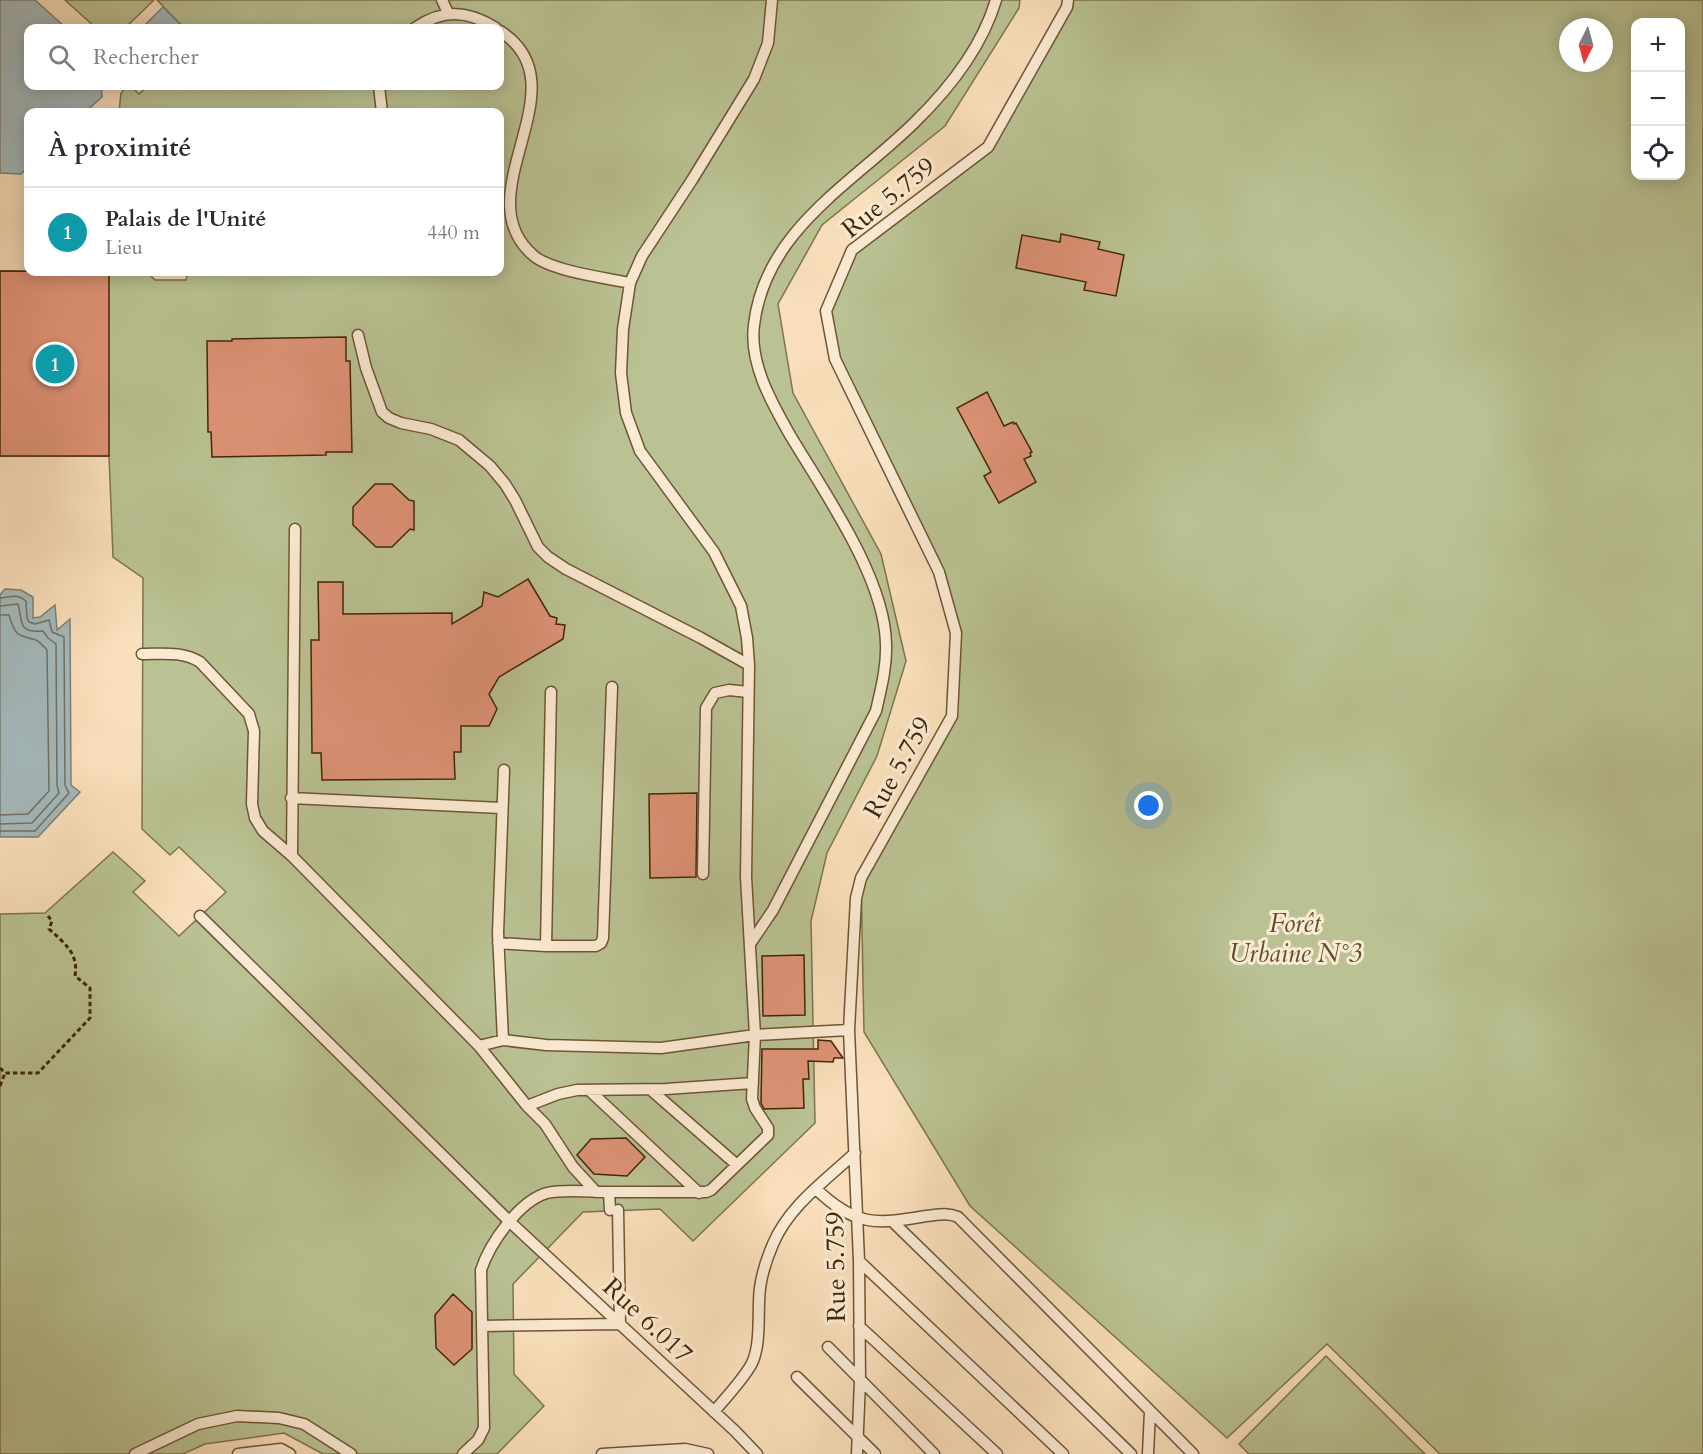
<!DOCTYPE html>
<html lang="fr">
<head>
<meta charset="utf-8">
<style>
	body { margin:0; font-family:Cardo,serif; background:#f7f7f7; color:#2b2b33 }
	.controls { position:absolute; right:18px; top:18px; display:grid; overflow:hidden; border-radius:12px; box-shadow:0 3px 15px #0003 }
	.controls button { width:54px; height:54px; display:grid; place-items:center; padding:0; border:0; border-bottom:2px solid #e1e1e2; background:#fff; color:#2b2b33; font:30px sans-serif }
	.compass { position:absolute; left:1559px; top:18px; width:54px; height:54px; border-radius:50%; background:#fff; box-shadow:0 3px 15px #0003; rotate:186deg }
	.you { position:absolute; left:1149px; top:806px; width:21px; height:21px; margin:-15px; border:4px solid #fff; border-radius:50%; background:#1a73e8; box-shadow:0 0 0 9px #1a73e833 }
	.badge { display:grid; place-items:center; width:39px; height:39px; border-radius:50%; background:#2563eb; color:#fff; font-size:20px; font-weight:700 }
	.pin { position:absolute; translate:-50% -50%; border:3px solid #fff; box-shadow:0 2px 6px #0006 }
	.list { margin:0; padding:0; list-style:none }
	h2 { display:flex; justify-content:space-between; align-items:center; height:78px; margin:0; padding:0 24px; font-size:26px }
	h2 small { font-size:20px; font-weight:400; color:#7c7c81 }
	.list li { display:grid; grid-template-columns:39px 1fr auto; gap:18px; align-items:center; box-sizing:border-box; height:90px; padding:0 24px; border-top:2px solid #e1e1e2 }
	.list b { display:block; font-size:22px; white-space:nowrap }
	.list p { margin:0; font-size:20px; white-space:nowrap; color:#7c7c81 }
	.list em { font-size:20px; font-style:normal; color:#7c7c81 }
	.icon { flex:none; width:33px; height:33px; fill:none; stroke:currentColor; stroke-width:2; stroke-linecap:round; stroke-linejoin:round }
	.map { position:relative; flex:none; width:1703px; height:1454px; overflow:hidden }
	.search { position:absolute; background:#fff; box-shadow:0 3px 15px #0003; left:24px; top:24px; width:480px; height:66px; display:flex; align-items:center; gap:15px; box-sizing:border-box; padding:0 21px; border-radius:12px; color:#7c7c81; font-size:22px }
	.panel { position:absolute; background:#fff; box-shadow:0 3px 15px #0003; left:24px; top:108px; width:480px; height:168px; border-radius:12px }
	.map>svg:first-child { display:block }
</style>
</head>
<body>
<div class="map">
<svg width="1703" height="1454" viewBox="0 0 1703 1454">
	<rect width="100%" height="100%" fill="#f9dfbb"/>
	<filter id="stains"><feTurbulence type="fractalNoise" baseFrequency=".00333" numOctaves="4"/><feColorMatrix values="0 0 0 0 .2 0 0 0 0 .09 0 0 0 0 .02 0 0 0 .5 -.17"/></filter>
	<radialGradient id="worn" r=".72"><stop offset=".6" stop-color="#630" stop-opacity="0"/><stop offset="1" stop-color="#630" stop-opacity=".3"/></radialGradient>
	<path fill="#bac293" stroke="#7e744d" stroke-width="1.5" fill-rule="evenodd" d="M65 0H154L125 28H96Z
		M157 0H1020L1019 8 945 126 822 225 778 304 793 393 881 554 906 661 877 756 827 853 811 921 815 1123 693 1241 660 1209 583 1212 513 1284 514 1374 544 1406 497 1454H323L284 1433 205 1444 183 1454H0V914L45 913 113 852 145 881 133 892 179 936 226 892 179 847 170 855 142 829 143 578 113 557 109 456H0V271L147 272 155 280H186L188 272H500V112H119L121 93 128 86H131L139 94 148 86H500V28H184Z
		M1068 0H1703V1454H1440L1327 1344 1227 1438 970 1206 864 1032 861 878 952 716 956 633 939 572 835 359 826 311 852 250 988 147ZM1636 22H1680V176H1636ZM1568 27H1604V63H1568Z
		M1326 1356 1425 1454H1249L1239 1444Z"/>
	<path fill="#a4b9bc" stroke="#7c7f74" stroke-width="1.5" d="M0 0H35L66 28H28V86H101L102 97 85 112H28V167L21 174 0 173Z
		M163 7 184 28H147L144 26Z
		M5 589 21 590 33 597V618L40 617 55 605 57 630 70 619 71 785 80 792 38 837H0V595Z"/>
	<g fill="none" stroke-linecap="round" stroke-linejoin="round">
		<path stroke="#727062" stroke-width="1.5" d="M0 598C11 597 17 593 26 601L27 618 29 622 35 624 49 620 52 632 64 637 65 785 69 793 35 831H0
			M0 606 18 604C23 622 17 633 43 631L48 638 56 644 57 785 59 793 32 823 0 824
			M0 615H9C15 635 16 635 36 640 40 642 44 647 47 650L49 791 28 814 0 815"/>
	</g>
	<path fill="#de9376" stroke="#412707" stroke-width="1.5" d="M1061 234 1100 242 1098 249 1124 255 1116 296 1084 290 1086 282 1016 268 1022 235 1060 242Z
		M0 271 109 272V456H0Z
		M346 337V361H350L352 452H326V455L212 457 211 432H208L207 341H232V339Z
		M987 392 1004 426 1013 422 1014 424 1016 423 1032 452 1030 453 1031 456 1024 459 1036 482 999 503 984 476 991 472 957 408Z
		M375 484H392L409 500 414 501V530L410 529 392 547H376L353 525V507Z
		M528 579 550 616 557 618 556 624 565 625 563 639 499 677 489 694 497 709 489 726H461V752H454L455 779 322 780 321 753H312L311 640H319L318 582H343V614L452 613V624L482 606 484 592 498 597Z
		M697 793 696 877 650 878 649 794Z
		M804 955 805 1015 763 1016 762 956Z
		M818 1040 831 1041 843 1058H834L833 1062 808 1061 809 1079H803L804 1108 764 1109 761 1103 762 1049H818Z
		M626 1138 645 1157 627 1176 594 1174 577 1155 591 1139Z
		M453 1294 472 1312V1349L454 1365 436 1348 435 1315Z"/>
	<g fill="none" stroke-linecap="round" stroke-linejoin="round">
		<g stroke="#6f5534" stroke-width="13">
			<path id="lane" d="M442 0 448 13
				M772 0 768 43 754 79 692 180 642 256 630 283 623 329 621 373 626 413 640 451 714 552 741 606 747 638 749 665 746 877 755 1035 849 1030
				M415 28C443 9 467 10 496 28
				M500 31C586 86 461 195 534 256 552 271 606 278 630 283
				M379 86 382 112
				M358 335 366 368 382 412 389 418 401 423 431 429 459 440 490 466 505 484 515 500 538 547 548 557 566 569 701 638 749 665
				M295 529 292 856 479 1046 527 1106 545 1124 573 1167 596 1192
				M142 654C162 654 183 651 200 662L249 714 254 731 252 804 255 818 263 831 292 856
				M291 798 501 808
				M703 874 706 708 715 693 729 690 748 692
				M200 916 509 1221 735 1431 757 1454
				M498 943 546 946H596L601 943 603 938 612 687
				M750 944 773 910 876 711C881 689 887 666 886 644 885 578 824 492 790 435 772 403 749 364 754 325 765 230 852 184 914 123 948 90 982 47 996 0
				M546 946 551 692
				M503 1040 498 933 504 770
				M479 1046 503 1040 546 1045 661 1048 755 1035 752 1099 755 1108 768 1128V1135L711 1190 706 1192H609
				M589 1090 699 1193
				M651 1090 737 1165
				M527 1106 558 1094 577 1090 666 1089 753 1083
				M816 1189C855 1226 875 1225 926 1216 937 1215 947 1212 958 1217L1193 1454
				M893 1222 1131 1454
				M859 1261 1063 1454
				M482 1326 620 1324 618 1210
				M859 1326 997 1454
				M828 1347 934 1454
				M797 1377 875 1454
				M714 1412C726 1397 741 1382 751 1365 762 1345 757 1310 760 1288 762 1273 767 1258 773 1244 789 1206 826 1180 855 1153
				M135 1454 198 1424 237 1416 279 1418 304 1424 351 1454
				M238 1454 281 1449 290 1454
				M463 1454 478 1440 484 1428 481 1270C490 1243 519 1201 547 1193 564 1189 591 1192 609 1192L610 1210
				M602 1454 685 1449 708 1454
				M857 1454 860 1381 859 1261 849 1030 856 898 861 878 952 716 956 633 939 572 835 359 826 311 852 250 988 147 1067 7 1068 0
				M1148 1454 1150 1411"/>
		</g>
		<path stroke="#412707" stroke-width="3" stroke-dasharray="4.5 3" stroke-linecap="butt" d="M0 1068 5 1073H38L90 1018V988L75 976C79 953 64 943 49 929L52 921 48 916
			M0 1086 5 1073"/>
		<use href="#lane" stroke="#fbead3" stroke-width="10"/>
	</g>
	<g text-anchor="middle" stroke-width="6" stroke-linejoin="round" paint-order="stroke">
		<g font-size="26" fill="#412707" stroke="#fbead3">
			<text transform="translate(888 197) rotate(-39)" y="9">Rue 5.759</text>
			<text transform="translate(897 767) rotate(-61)" y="9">Rue 5.759</text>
			<text transform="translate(835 1267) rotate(-91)" y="9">Rue 5.759</text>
			<text transform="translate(648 1320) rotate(43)" y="9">Rue 6.017</text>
		</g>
		<g font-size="26" font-style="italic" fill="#5f4e2a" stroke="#fbead3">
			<text x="1295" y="932">Forêt<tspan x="1295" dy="30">Urbaine N°3</tspan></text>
		</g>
	</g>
	<rect width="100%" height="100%" filter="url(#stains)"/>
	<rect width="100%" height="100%" fill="url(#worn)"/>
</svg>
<div class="controls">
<button>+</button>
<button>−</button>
<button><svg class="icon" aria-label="locate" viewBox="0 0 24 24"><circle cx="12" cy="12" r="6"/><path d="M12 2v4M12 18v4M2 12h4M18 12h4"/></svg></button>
</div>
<svg class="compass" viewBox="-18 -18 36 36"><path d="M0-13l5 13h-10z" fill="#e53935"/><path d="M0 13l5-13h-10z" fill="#7c7c81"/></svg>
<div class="you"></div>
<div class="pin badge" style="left:55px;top:364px;background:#0f9aa8">1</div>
<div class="search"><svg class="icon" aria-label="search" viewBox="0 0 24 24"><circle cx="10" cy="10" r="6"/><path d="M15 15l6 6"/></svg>Rechercher</div>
<section class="panel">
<h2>À proximité<small></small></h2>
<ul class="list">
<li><span class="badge" style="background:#0f9aa8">1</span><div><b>Palais de l'Unité</b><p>Lieu</p></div><em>440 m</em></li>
</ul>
</section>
</div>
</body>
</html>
